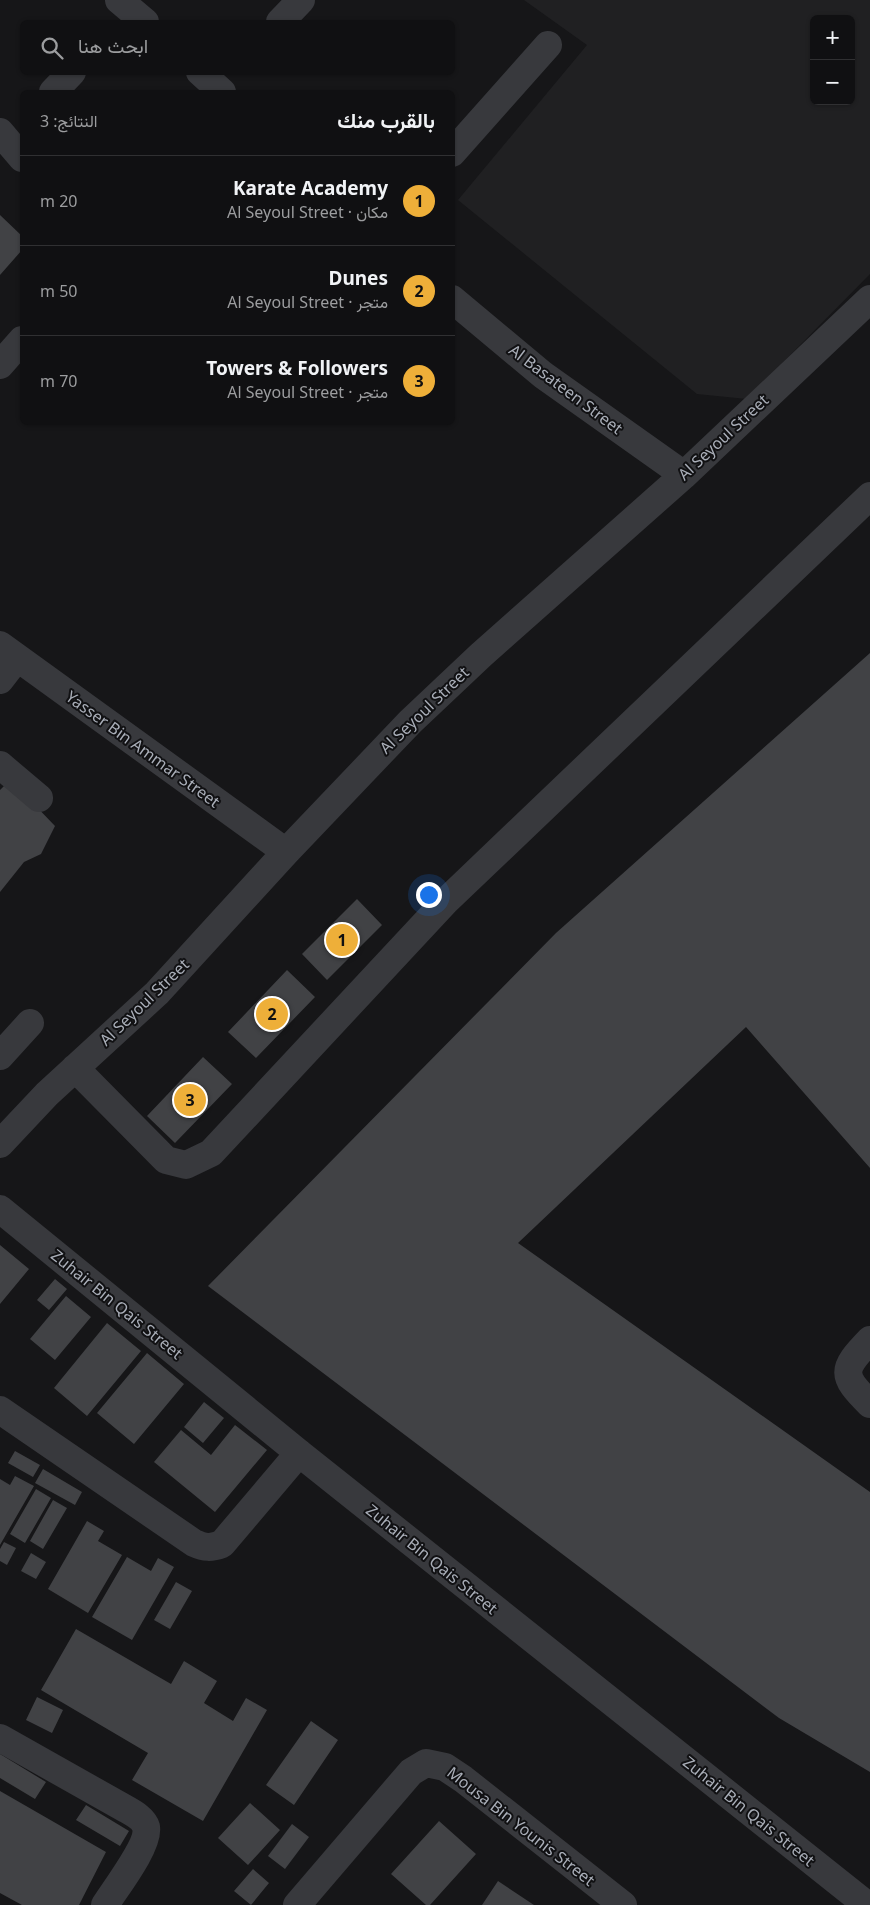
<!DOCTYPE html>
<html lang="ar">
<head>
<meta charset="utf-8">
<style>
	body { margin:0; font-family:"Noto Sans",Vazirmatn,sans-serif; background:#1e1e20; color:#f1f3f6; direction:rtl }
	.controls { position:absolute; right:15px; top:15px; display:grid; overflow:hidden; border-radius:8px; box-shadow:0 1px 4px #0004 }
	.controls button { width:45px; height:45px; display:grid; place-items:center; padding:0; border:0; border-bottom:1px solid #303032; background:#101012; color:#f1f3f6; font:25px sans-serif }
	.you { position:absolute; left:428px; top:894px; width:18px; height:18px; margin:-12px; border:4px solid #fff; border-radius:50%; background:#1a73e8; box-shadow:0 0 0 8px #1a73e833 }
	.badge { display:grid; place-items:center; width:32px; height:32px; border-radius:50%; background:#eeaf39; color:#111; font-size:16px; font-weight:700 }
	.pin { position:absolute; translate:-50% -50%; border:2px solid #fff; box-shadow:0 1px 5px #0006 }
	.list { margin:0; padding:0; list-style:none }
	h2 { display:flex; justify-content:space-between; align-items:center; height:65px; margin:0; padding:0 20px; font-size:21px }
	h2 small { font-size:16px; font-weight:400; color:#9c9d9f }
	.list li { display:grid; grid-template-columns:32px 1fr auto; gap:15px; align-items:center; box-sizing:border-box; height:90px; padding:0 20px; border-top:1px solid #303032 }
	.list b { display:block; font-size:19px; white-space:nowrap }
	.list p { margin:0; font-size:16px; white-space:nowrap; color:#9c9d9f }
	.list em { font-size:16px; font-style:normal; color:#9c9d9f }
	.icon { flex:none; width:28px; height:28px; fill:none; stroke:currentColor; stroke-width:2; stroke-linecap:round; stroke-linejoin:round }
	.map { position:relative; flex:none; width:870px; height:1905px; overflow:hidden; direction:ltr }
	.search { position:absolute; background:#101012; box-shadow:0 1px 4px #0004; left:20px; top:20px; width:435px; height:55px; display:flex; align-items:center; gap:12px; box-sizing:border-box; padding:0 18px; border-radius:8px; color:#9c9d9f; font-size:19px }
	.panel { position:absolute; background:#101012; box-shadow:0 1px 4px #0004; left:20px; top:90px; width:435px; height:335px; border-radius:8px; direction:rtl }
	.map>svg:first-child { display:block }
</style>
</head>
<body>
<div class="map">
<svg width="870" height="1905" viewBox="0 0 870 1905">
	<rect width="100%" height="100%" fill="#161618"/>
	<path fill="#202022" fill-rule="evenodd" d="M524 0H870V274L747 399 697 394 458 200 587 45ZM814 19H851V101H814Z"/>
	<path fill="#414245" d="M0 215 22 236V250L0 275Z
		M870 653V1168L746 1027 518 1243 870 1492V1772L779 1718 208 1286 556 933Z
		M6 784 30 800 55 826 41 854 24 862 0 892V790Z
		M357 899 382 925 327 980 302 954Z
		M287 970 315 997 256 1058 228 1032Z
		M203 1057 232 1084 175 1143 147 1116Z
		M0 1245 29 1269 0 1304Z
		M55 1279 67 1289 49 1310 37 1300Z
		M66 1296 91 1317 55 1360 30 1339Z
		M107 1323 141 1351 87 1416 54 1388Z
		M147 1353 184 1384 134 1444 97 1413Z
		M204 1402 224 1418 203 1443 184 1427Z
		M235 1425 267 1450 215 1512 154 1462 181 1430 211 1455Z
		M15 1451 40 1465 33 1477 8 1463Z
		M43 1469 82 1492 75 1505 35 1483Z
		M15 1476 34 1486 0 1545V1479L10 1485Z
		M36 1489 51 1498 25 1543 10 1534Z
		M53 1500 67 1508 43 1549 30 1541Z
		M87 1521 104 1531 98 1541 122 1555 88 1613 48 1589Z
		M4 1542 16 1548 7 1565 0 1561V1549Z
		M31 1553 46 1562 36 1579 21 1571Z
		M127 1557 151 1571 158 1558 174 1567 132 1640 92 1617Z
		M176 1582 192 1591 170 1629 154 1620Z
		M76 1629 171 1684 184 1661 217 1681 204 1703 233 1721 246 1698 267 1710 203 1821 132 1780 148 1753 41 1690Z
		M37 1697 63 1710 52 1733 26 1720Z
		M311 1721 338 1740 294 1805 266 1785Z
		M0 1754 46 1782 35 1799 0 1778Z
		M0 1791 106 1852 79 1905H22L0 1893Z
		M250 1803 280 1830 248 1865 218 1838Z
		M86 1805 129 1831 120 1846 76 1820Z
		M439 1821 476 1854 430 1905H426L391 1874Z
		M292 1824 309 1837 285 1869 268 1856Z
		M253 1869 269 1883 251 1905 234 1891Z
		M498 1881 534 1905H482Z"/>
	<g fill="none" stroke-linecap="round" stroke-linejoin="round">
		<path stroke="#38393d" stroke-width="28" d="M119 0 145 22
			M280 22 301 0
			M200 72 222 92
			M53 92 72 72
			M0 132 22 158
			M452 153 548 45
			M452 299 543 375 684 475
			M0 365 22 340
			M0 645 286 852
			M0 680 17 658
			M0 765 39 798
			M0 1056 30 1023
			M75 1068 166 1160 186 1165 211 1153 445 902 870 496
			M0 1144 47 1094 157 993 286 852 410 722 481 655 684 475 870 299
			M0 1209 299 1453 867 1905
			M870 1340C841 1370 841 1375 870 1404
			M0 1410 194 1543C205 1548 211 1548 222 1544L299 1453
			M0 1738 126 1809C133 1813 144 1819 146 1827 150 1844 115 1889 105 1905
			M297 1905 411 1772 426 1763 445 1767 463 1779 623 1905"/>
	</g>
	<g text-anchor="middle" stroke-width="4" stroke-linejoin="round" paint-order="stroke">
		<g font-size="16" fill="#a9aeb8" stroke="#111113">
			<text transform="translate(566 389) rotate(37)" y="6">Al Basateen Street</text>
			<text transform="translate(723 437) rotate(-43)" y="6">Al Seyoul Street</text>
			<text transform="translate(424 710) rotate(-44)" y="6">Al Seyoul Street</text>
			<text transform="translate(143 749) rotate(36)" y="6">Yasser Bin Ammar Street</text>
			<text transform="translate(144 1002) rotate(-44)" y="6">Al Seyoul Street</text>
			<text transform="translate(117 1304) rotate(39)" y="6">Zuhair Bin Qais Street</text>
			<text transform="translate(432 1559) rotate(39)" y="6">Zuhair Bin Qais Street</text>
			<text transform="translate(749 1811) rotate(39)" y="6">Zuhair Bin Qais Street</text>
			<text transform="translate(521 1826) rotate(38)" y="6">Mousa Bin Younis Street</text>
		</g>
	</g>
</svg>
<div class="controls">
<button>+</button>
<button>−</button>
</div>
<div class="you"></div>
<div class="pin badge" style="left:342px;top:940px">1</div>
<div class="pin badge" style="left:272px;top:1014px">2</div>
<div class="pin badge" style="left:190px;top:1100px">3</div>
<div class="search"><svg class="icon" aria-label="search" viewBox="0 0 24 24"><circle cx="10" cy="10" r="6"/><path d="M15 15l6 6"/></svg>ابحث هنا</div>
<section class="panel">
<h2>بالقرب منك<small>النتائج: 3</small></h2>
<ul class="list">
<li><span class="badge">1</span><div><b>Karate Academy</b><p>مكان · Al Seyoul Street</p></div><em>20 m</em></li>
<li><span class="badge">2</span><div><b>Dunes</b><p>متجر · Al Seyoul Street</p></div><em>50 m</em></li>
<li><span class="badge">3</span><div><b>Towers &amp; Followers</b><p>متجر · Al Seyoul Street</p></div><em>70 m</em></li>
</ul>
</section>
</div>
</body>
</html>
